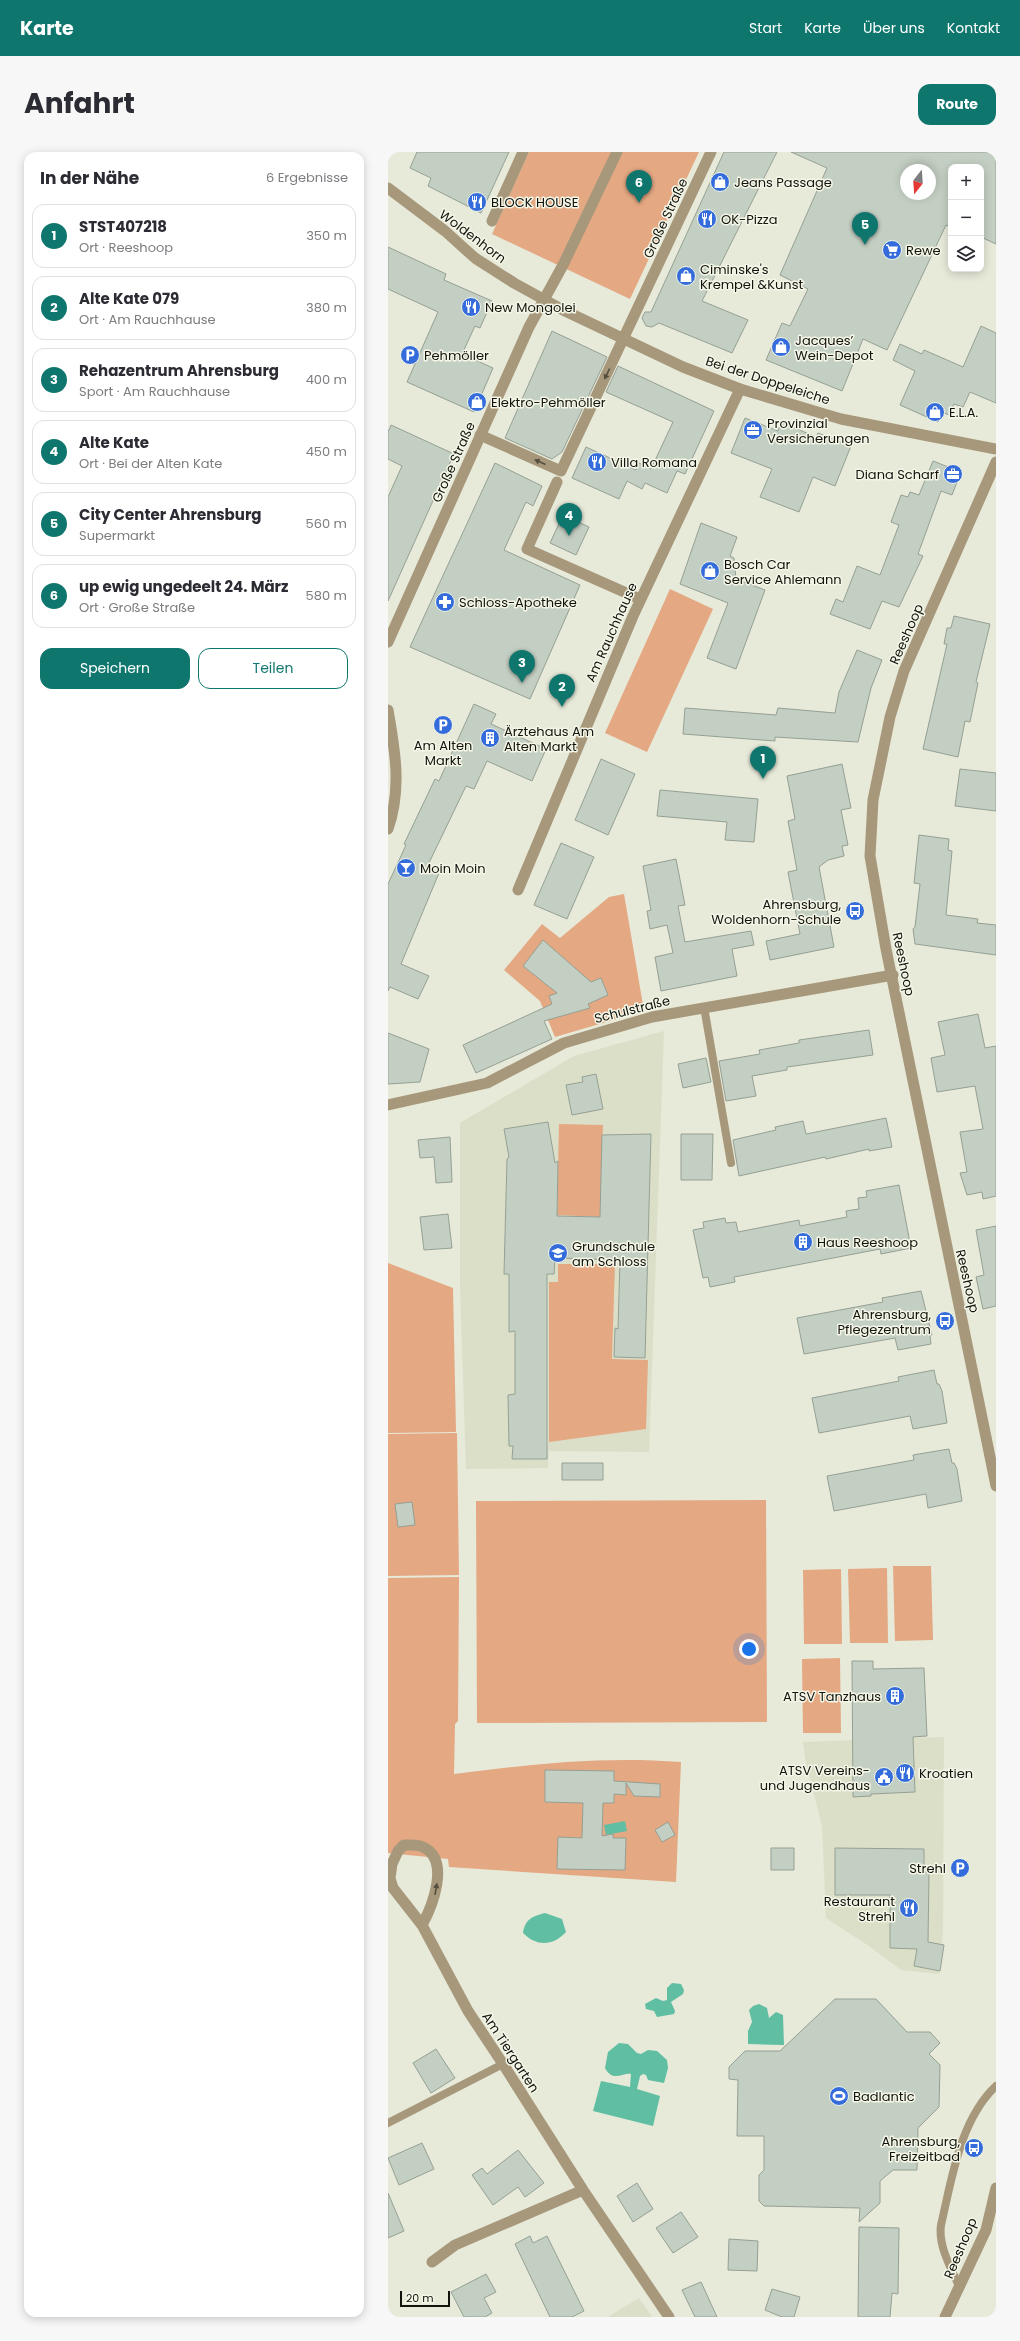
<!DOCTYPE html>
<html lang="de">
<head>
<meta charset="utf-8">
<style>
	body { margin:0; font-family:Poppins,sans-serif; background:#f7f7f7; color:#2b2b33 }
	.controls { position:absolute; right:12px; top:12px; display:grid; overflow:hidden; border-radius:8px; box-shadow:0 2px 10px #0003 }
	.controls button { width:36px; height:36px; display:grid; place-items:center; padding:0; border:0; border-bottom:1px solid #e1e1e2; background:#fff; color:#2b2b33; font:20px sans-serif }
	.compass { position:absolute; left:512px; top:12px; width:36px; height:36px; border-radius:50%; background:#fff; box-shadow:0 2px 10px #0003; rotate:197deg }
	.scale { position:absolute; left:12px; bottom:10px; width:50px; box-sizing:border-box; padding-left:4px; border:2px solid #13130e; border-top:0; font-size:11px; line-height:14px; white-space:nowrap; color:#13130e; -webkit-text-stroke:3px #f4f6e7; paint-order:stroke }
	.you { position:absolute; left:361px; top:1497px; width:14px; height:14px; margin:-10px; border:3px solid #fff; border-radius:50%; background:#1a73e8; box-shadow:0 0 0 6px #1a73e833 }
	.badge { display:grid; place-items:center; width:26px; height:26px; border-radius:50%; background:#0f766e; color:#fff; font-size:13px; font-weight:700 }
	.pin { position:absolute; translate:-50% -33px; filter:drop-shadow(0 1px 2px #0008) }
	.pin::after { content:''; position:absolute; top:21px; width:14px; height:12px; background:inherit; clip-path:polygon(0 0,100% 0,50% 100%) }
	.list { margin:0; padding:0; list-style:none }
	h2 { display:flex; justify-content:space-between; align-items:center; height:52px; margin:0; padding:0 16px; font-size:17px }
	h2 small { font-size:13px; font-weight:400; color:#7c7c81 }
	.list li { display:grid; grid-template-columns:26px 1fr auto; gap:12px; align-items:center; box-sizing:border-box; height:64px; margin:0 8px 8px; padding:0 8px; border:1px solid #e1e1e2; border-radius:12px }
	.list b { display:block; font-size:15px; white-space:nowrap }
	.list p { margin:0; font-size:13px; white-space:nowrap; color:#7c7c81 }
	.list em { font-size:13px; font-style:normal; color:#7c7c81 }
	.actions { display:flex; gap:8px; padding:12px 16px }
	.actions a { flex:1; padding:9px 0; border:1px solid #0f766e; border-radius:12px; text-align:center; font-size:14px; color:#0f766e }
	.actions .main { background:#0f766e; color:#fff }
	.icon { flex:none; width:22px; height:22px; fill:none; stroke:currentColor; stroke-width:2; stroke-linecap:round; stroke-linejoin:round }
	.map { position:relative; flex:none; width:608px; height:2165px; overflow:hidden; border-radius:12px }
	header { display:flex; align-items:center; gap:24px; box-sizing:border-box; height:56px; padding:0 20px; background:#0f766e; color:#fff }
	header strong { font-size:19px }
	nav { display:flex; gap:22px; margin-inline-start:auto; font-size:14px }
	.intro { display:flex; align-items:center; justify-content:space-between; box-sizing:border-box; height:96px; padding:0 24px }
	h1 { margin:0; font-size:28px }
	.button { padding:10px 18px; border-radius:12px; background:#0f766e; color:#fff; font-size:14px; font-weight:700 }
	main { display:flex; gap:24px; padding:0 24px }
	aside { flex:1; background:#fff; border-radius:12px; box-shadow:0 2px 10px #0003 }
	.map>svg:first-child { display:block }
</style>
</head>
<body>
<header>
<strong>Karte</strong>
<nav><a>Start</a><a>Karte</a><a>Über uns</a><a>Kontakt</a></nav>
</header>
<div class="intro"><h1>Anfahrt</h1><a class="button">Route</a></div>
<main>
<aside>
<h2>In der Nähe<small>6 Ergebnisse</small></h2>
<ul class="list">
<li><span class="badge">1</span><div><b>STST407218</b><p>Ort · Reeshoop</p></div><em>350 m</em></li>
<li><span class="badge">2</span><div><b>Alte Kate 079</b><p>Ort · Am Rauchhause</p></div><em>380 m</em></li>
<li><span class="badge">3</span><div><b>Rehazentrum Ahrensburg</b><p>Sport · Am Rauchhause</p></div><em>400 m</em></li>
<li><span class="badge">4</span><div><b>Alte Kate</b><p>Ort · Bei der Alten Kate</p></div><em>450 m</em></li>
<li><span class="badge">5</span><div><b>City Center Ahrensburg</b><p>Supermarkt</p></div><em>560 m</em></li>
<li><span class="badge">6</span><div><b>up ewig ungedeelt 24. März</b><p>Ort · Große Straße</p></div><em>580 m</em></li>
</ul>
<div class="actions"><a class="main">Speichern</a><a>Teilen</a></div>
</aside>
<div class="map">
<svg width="608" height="2165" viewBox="0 0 608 2165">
	<rect width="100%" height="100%" fill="#e7e9d9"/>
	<path fill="#dcdfc8" d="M276 879 261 1300 161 1299 160 1316 78 1317 72 1135V971L186 904Z
		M556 1585 555 1779 551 1822 513 1818 481 1794 438 1766 434 1674 418 1611 415 1590Z
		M251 2146 264 2165H220Z"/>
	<path fill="#e4a883" d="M141 0H311L242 147 104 82Z
		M282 437 325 457 259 600 217 581Z
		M236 742 256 859 167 885 152 849 116 818 154 772 172 786 221 745Z
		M171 972 215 973 212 1065 169 1063Z
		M0 1111 65 1136 68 1280 0 1281Z
		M170 1112H227L224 1207 260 1208 258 1277 161 1290V1130H170Z
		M69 1281 71 1423 0 1424V1282Z
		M378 1348 379 1570 89 1571 88 1349Z
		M505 1414H543L545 1488 507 1489Z
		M499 1416 500 1491H462L460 1417Z
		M453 1417 454 1492H416L415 1418Z
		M71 1425 70 1569 67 1572 66 1622C143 1612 215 1604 293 1610L288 1730 61 1715 60 1707 0 1701V1426Z
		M452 1506 453 1581H415L414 1507Z"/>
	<path fill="#60bea3" d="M237 1669 239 1679 218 1683 216 1673Z
		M157 1761 174 1767 178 1780C165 1794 149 1795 135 1781 137 1767 145 1764 157 1761Z
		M284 1831 293 1832 296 1838 295 1842 283 1850 287 1859 286 1862 269 1865 266 1859 258 1857 257 1852 268 1846 275 1849 279 1848V1836Z
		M371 1852 379 1856 381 1866 388 1860 395 1863 396 1893 360 1892V1879L364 1870 361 1858 365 1854Z
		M231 1891 240 1892 249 1901 253 1902 260 1898 269 1899 279 1908 280 1916 276 1931 260 1928 258 1923 255 1922 252 1924 249 1937 272 1944 265 1974 205 1959 213 1929 242 1935 243 1922C235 1920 225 1931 217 1916L220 1900Z"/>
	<path fill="#c4cfc3" stroke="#95a094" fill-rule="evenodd" d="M29 0H121L93 61 40 34 43 26 22 16Z
		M336 0H389L314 149 360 168 344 201 271 171 264 175 258 174 254 166 257 160H263Z
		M403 0H608V92L593 85V15H563V75L558 73 499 198 475 187 454 239 378 208 394 171 402 174 420 137 392 123 439 16ZM518 18H542V42H518Z
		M0 95 58 122 56 128 104 149 92 176 87 174 74 202 105 216 86 260 19 230 50 160 0 137Z
		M593 174 608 181V251L582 240 575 255 566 252 561 263 554 260 550 270 512 253 527 219 505 208 512 192 534 202 536 198 575 215Z
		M164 179 219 205 174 300 164 307 117 286Z
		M230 214 326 259 297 322 289 319 279 341 257 331 254 337 239 329 231 347 184 326 198 295 248 318 251 311 263 317 285 270 218 240Z
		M357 266 390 279 393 270 428 285 430 281 463 294 447 334 425 325 411 360 372 345 384 317 343 301Z
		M3 273 66 302 0 449V345L14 314 0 307V280Z
		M545 309 573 320 564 343 553 339 530 402 535 404 511 455 494 449 482 477 442 462 448 447 455 450 469 414 492 423 511 373 503 370 513 343 520 345 522 340 531 343Z
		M107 311 154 334 145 354 138 350 116 398 192 433 142 547 22 495Z
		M175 363 201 375 188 403 162 391Z
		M313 371 349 385 342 404 346 406 348 427 377 438 348 517 319 506 340 451 292 432Z
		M566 464 602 472 588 530 590 531 582 570 577 569 570 605 535 597 559 492H556L559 476H563Z
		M469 498 494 508 483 536 470 590 387 585V589L295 582 297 556 388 563 390 556 447 561 451 540Z
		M86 552 108 562 103 572 158 597 144 629 99 609 86 637 78 634 39 715 51 721 13 812 41 824 30 847 2 835 0 839V732L18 693 16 692 47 627 51 629Z
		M213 607 247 622 220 683 187 668Z
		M454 612 463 656 453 658 460 693 454 694 456 704 440 708 431 715 446 795 382 808 378 789 412 782 400 720 409 718 400 669 407 667 399 624Z
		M572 617 608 621V659L567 654Z
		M272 638 370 647 366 690 337 688 339 670 269 664Z
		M531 683 561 687 560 698 564 699 558 763 590 767 589 771 608 773V803L527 792 525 777 527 775 532 732 526 731Z
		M173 691 206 705 179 767 146 753Z
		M288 707 297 753 290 754 297 790 363 779 366 793 344 797 349 824 273 839 267 805 285 801 279 773 262 777 259 759 263 758 255 714Z
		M155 788 203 830 213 826 220 843 200 852 202 856 156 869 164 887 88 921 75 893 164 852 161 844 169 841 135 814Z
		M590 862 597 896 608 894V1044L595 1047 594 1040 579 1043 572 1021 579 1020 572 980 595 977 587 934 549 940 543 906 557 903 550 870Z
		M481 878 485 903 399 915V918L364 924 368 944 338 949 331 909 372 902 371 898 411 891V888Z
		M0 881 41 897 32 930 0 932Z
		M318 906 323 930 295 936 290 912Z
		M208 922 215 957 184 963 178 933 195 930 194 925Z
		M498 966 504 995 481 999V997L438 1007 437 1005 351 1024 345 988 388 978 387 975 415 969 418 982Z
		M160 970 167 1011 170 1009 169 1064 212 1065 214 983 263 982 257 1206 226 1205 227 1176 230 1177 232 1108 167 1106 166 1122H159V1307H124L125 1294H121L120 1243 127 1242V1179L121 1180V1122H116L119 1007 121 1005 116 977Z
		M293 982H325L324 1028H293Z
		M62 985 64 1030 48 1031 46 1005 32 1006 30 988Z
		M511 1033 523 1096 493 1102 492 1097 346 1125 347 1130 322 1135 320 1125 315 1126 305 1078 316 1076 315 1070 337 1066 338 1071 348 1070 350 1080 411 1068 412 1074 459 1065 458 1059 471 1057 470 1046 479 1045 478 1039Z
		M60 1062 64 1096 36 1098 32 1065Z
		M608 1074V1154L595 1157 588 1125 596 1123 588 1078Z
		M533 1139 544 1183H542L543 1192 510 1198 507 1186 416 1202 409 1166 495 1150 494 1146Z
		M546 1218 549 1232H551L554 1239 559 1271 525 1277 522 1264 431 1281 424 1246 511 1229 510 1225Z
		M561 1297 564 1311H566L569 1317 574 1349 540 1356 538 1342 446 1359 439 1324 526 1308 525 1303Z
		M174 1311H215V1328H174Z
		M24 1350 27 1373 10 1375 7 1352Z
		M464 1509H485V1517L536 1516 539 1584 525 1585 527 1640 483 1642V1644L465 1645Z
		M157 1618 226 1619V1629L272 1632V1645L246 1644 238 1631V1643L226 1642V1651H215L214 1684 225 1682V1686H238L237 1718 169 1717 170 1685 194 1686 195 1651 157 1650Z
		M280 1670 287 1683 274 1690 267 1678Z
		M383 1696H406V1718H383Z
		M447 1696 536 1697V1720H541L540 1790 556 1793 552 1819 526 1814 529 1797 502 1796V1743H447Z
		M447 1847H488L519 1880H542L552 1891 541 1902 552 1913 551 1955 530 1976 529 2018H505L492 2029V2051L471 2070 472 2056 376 2054 371 2049V2023L376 2018V1984H349L350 1928 341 1927V1915L357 1899H392Z
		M48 1897 67 1926 43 1941 25 1911Z
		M34 1991 46 2017 11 2033 0 2006Z
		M130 1998 156 2031 137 2045 130 2035 105 2053 84 2023 94 2016 99 2022Z
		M249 2031 265 2057 245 2070 229 2044Z
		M0 2041 16 2079 0 2086Z
		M293 2060 310 2085 285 2101 268 2076Z
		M471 2075 511 2076 510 2142 504 2141 502 2165H470Z
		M142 2084 145 2091 159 2084 196 2159 184 2165H162L127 2092Z
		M341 2087 370 2089 369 2119 340 2118Z
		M98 2122 108 2140 96 2146 104 2161 97 2165H76L63 2140Z
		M313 2130 319 2143 329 2165H307L294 2138Z
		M384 2137 412 2145 406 2165H394L377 2158Z"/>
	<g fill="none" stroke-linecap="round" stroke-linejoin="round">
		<path stroke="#a7987b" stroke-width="8" d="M316 855 343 1011
			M0 1971 115 1912
			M571 2134C563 2116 550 2094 553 2073 564 2026 572 1968 608 1934"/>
		<path stroke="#a7987b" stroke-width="11" d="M169 330 139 397 252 447"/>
		<path stroke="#a7987b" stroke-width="11" d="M104 69 135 0
			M92 283 173 319 323 0
			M0 490 141 175 175 113 229 0
			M0 558C7 598 14 637 0 677
			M130 738 245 464 352 237
			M0 953 99 931 176 891 264 865 505 823
			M34 1773C44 1755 63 1708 35 1695 30 1692 22 1693 16 1693L10 1699 4 1712 2 1726 5 1736 34 1773 80 1859 115 1912 195 2038 281 2165
			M44 2110 67 2093 195 2038"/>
		<path stroke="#a7987b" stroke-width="11" d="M0 36 57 79 87 106 126 131 175 158 295 215 352 237 453 267 608 297
			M608 310 516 519 502 565 485 648 482 704 498 797 608 1334
			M557 2165 598 2078 608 2036"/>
	</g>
	<defs><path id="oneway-solid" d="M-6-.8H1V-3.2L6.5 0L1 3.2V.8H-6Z"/></defs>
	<g fill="#564f3f">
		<use href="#oneway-solid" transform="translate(219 222) rotate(116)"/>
		<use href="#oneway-solid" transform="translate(152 310) rotate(-156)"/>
		<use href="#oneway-solid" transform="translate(48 1737) rotate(-80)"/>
	</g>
	<defs>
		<g id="shop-disc" transform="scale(1)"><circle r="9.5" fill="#346cdb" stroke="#f4f6e7"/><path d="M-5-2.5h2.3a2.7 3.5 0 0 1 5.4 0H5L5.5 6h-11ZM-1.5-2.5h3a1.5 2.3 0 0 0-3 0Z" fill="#fff"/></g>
		<g id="restaurant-disc" transform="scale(1)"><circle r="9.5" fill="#346cdb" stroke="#f4f6e7"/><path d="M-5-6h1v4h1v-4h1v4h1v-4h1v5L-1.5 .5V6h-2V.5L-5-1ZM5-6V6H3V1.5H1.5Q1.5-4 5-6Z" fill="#fff"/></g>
		<g id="supermarket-disc" transform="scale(1)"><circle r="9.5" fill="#346cdb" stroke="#f4f6e7"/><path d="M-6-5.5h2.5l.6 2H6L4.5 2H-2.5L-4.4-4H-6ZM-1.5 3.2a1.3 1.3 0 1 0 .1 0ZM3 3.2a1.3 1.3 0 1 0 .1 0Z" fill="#fff"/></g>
		<g id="parking-disc" transform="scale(1)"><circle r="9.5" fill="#346cdb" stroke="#f4f6e7"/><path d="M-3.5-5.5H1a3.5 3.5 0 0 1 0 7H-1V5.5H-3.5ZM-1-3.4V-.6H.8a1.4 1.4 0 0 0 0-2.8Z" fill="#fff"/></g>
		<g id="office-disc" transform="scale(1)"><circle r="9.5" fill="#346cdb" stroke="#f4f6e7"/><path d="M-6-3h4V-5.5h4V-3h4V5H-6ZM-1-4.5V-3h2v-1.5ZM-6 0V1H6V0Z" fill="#fff"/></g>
		<g id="pharmacy-disc" transform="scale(1)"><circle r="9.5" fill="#346cdb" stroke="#f4f6e7"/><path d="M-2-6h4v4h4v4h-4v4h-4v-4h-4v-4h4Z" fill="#fff"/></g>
		<g id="building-disc" transform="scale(1)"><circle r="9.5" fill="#346cdb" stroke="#f4f6e7"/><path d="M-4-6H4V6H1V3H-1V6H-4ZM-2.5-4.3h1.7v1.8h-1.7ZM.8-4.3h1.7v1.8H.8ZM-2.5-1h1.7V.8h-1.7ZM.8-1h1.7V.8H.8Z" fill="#fff"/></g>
		<g id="bar-disc" transform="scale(1)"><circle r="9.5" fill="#346cdb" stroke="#f4f6e7"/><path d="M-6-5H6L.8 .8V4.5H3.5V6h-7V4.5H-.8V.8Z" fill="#fff"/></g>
		<g id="bus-disc" transform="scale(1)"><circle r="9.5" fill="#346cdb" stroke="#f4f6e7"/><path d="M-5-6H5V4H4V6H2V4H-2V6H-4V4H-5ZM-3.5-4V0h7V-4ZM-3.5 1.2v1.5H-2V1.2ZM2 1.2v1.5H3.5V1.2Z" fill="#fff"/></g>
		<g id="school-disc" transform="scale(1)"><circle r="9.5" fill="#346cdb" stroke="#f4f6e7"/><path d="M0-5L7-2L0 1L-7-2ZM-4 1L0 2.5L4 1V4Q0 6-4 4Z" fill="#fff"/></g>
		<g id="civic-disc" transform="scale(1)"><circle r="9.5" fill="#346cdb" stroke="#f4f6e7"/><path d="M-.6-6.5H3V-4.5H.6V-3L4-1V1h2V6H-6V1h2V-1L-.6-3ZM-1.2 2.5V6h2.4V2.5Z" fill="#fff"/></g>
		<g id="stadium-disc" transform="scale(1)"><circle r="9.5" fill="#346cdb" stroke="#f4f6e7"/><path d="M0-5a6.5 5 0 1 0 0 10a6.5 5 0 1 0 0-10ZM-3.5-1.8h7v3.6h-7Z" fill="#fff"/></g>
	</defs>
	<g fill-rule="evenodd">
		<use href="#shop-disc" x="332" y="30"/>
		<use href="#restaurant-disc" x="89" y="50"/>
		<use href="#restaurant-disc" x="319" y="67"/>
		<use href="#supermarket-disc" x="504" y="98"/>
		<use href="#shop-disc" x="298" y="124"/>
		<use href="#restaurant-disc" x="83" y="155"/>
		<use href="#shop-disc" x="393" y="195"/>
		<use href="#parking-disc" x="22" y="203"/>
		<use href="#shop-disc" x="89" y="250"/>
		<use href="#shop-disc" x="547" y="260"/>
		<use href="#office-disc" x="365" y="278"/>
		<use href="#restaurant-disc" x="209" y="310"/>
		<use href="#office-disc" x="565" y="322"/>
		<use href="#shop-disc" x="322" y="419"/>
		<use href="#pharmacy-disc" x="57" y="450"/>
		<use href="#parking-disc" x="55" y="573"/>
		<use href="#building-disc" x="102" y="586"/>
		<use href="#bar-disc" x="18" y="716"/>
		<use href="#bus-disc" x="467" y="759"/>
		<use href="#building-disc" x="415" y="1090"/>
		<use href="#school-disc" x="170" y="1101"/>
		<use href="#bus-disc" x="557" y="1169"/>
		<use href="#building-disc" x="507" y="1544"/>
		<use href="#restaurant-disc" x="517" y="1621"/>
		<use href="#civic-disc" x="496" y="1625"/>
		<use href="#parking-disc" x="572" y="1716"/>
		<use href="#restaurant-disc" x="521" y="1756"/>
		<use href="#stadium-disc" x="451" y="1944"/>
		<use href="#bus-disc" x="586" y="1996"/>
	</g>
	<g text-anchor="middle" stroke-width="3" stroke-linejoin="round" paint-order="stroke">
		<g font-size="13" fill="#13130e" stroke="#f4f6e7" text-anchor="start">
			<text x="346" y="35">Jeans Passage</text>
			<text x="103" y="55">BLOCK HOUSE</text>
			<text x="333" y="72">OK-Pizza</text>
			<text x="518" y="103">Rewe</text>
			<text x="312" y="122">Ciminske's<tspan x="312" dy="15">Krempel &amp;Kunst</tspan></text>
			<text x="97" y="160">New Mongolei</text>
			<text x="407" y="193">Jacques’<tspan x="407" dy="15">Wein-Depot</tspan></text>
			<text x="36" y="208">Pehmöller</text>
			<text x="103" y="255">Elektro-Pehmöller</text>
			<text x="561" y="265">E.L.A.</text>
			<text x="379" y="276">Provinzial<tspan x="379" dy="15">Versicherungen</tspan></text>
			<text x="223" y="315">Villa Romana</text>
			<text x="551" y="327" text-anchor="end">Diana Scharf</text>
			<text x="336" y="417">Bosch Car<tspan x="336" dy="15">Service Ahlemann</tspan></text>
			<text x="71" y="455">Schloss-Apotheke</text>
			<text x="116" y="584">Ärztehaus Am<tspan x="116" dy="15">Alten Markt</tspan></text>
			<text x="55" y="598" text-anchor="middle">Am Alten<tspan x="55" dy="15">Markt</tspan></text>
			<text x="32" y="721">Moin Moin</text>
			<text x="453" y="757" text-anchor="end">Ahrensburg,<tspan x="453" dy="15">Woldenhorn-Schule</tspan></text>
			<text x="429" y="1095">Haus Reeshoop</text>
			<text x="184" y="1099">Grundschule<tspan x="184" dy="15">am Schloss</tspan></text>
			<text x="543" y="1167" text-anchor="end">Ahrensburg,<tspan x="543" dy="15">Pflegezentrum</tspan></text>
			<text x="493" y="1549" text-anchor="end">ATSV Tanzhaus</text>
			<text x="482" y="1623" text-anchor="end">ATSV Vereins-<tspan x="482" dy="15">und Jugendhaus</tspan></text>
			<text x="531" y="1626">Kroatien</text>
			<text x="558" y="1721" text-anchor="end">Strehl</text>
			<text x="507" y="1754" text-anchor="end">Restaurant<tspan x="507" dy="15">Strehl</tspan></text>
			<text x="465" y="1949">Badlantic</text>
			<text x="572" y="1994" text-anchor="end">Ahrensburg,<tspan x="572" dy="15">Freizeitbad</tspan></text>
		</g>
		<g font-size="13" fill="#13130e" stroke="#f4f6e7">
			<text transform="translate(277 66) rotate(-65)" y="5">Große Straße</text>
			<text transform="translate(85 84) rotate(37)" y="5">Woldenhorn</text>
			<text transform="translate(380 228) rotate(18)" y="5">Bei der Doppeleiche</text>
			<text transform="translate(65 310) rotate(-66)" y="5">Große Straße</text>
			<text transform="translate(223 480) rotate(-66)" y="5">Am Rauchhause</text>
			<text transform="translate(518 482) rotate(-66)" y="5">Reeshoop</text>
			<text transform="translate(516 812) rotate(78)" y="5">Reeshoop</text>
			<text transform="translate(244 857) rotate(-14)" y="5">Schulstraße</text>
			<text transform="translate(580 1129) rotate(77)" y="5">Reeshoop</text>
			<text transform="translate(123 1900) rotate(57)" y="5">Am Tiergarten</text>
			<text transform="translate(572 2096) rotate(-67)" y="5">Reeshoop</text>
		</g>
	</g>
</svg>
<div class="controls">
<button>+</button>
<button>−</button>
<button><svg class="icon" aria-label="layers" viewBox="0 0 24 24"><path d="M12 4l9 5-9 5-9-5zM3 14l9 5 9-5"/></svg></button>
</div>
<svg class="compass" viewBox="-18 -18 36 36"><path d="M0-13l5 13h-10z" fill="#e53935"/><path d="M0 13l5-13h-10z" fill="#7c7c81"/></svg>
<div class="scale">20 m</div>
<div class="you"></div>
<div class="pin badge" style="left:375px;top:627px">1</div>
<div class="pin badge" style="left:174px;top:555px">2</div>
<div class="pin badge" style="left:134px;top:531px">3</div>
<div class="pin badge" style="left:181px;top:384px">4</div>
<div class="pin badge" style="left:477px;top:93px">5</div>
<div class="pin badge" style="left:251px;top:51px">6</div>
</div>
</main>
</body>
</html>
